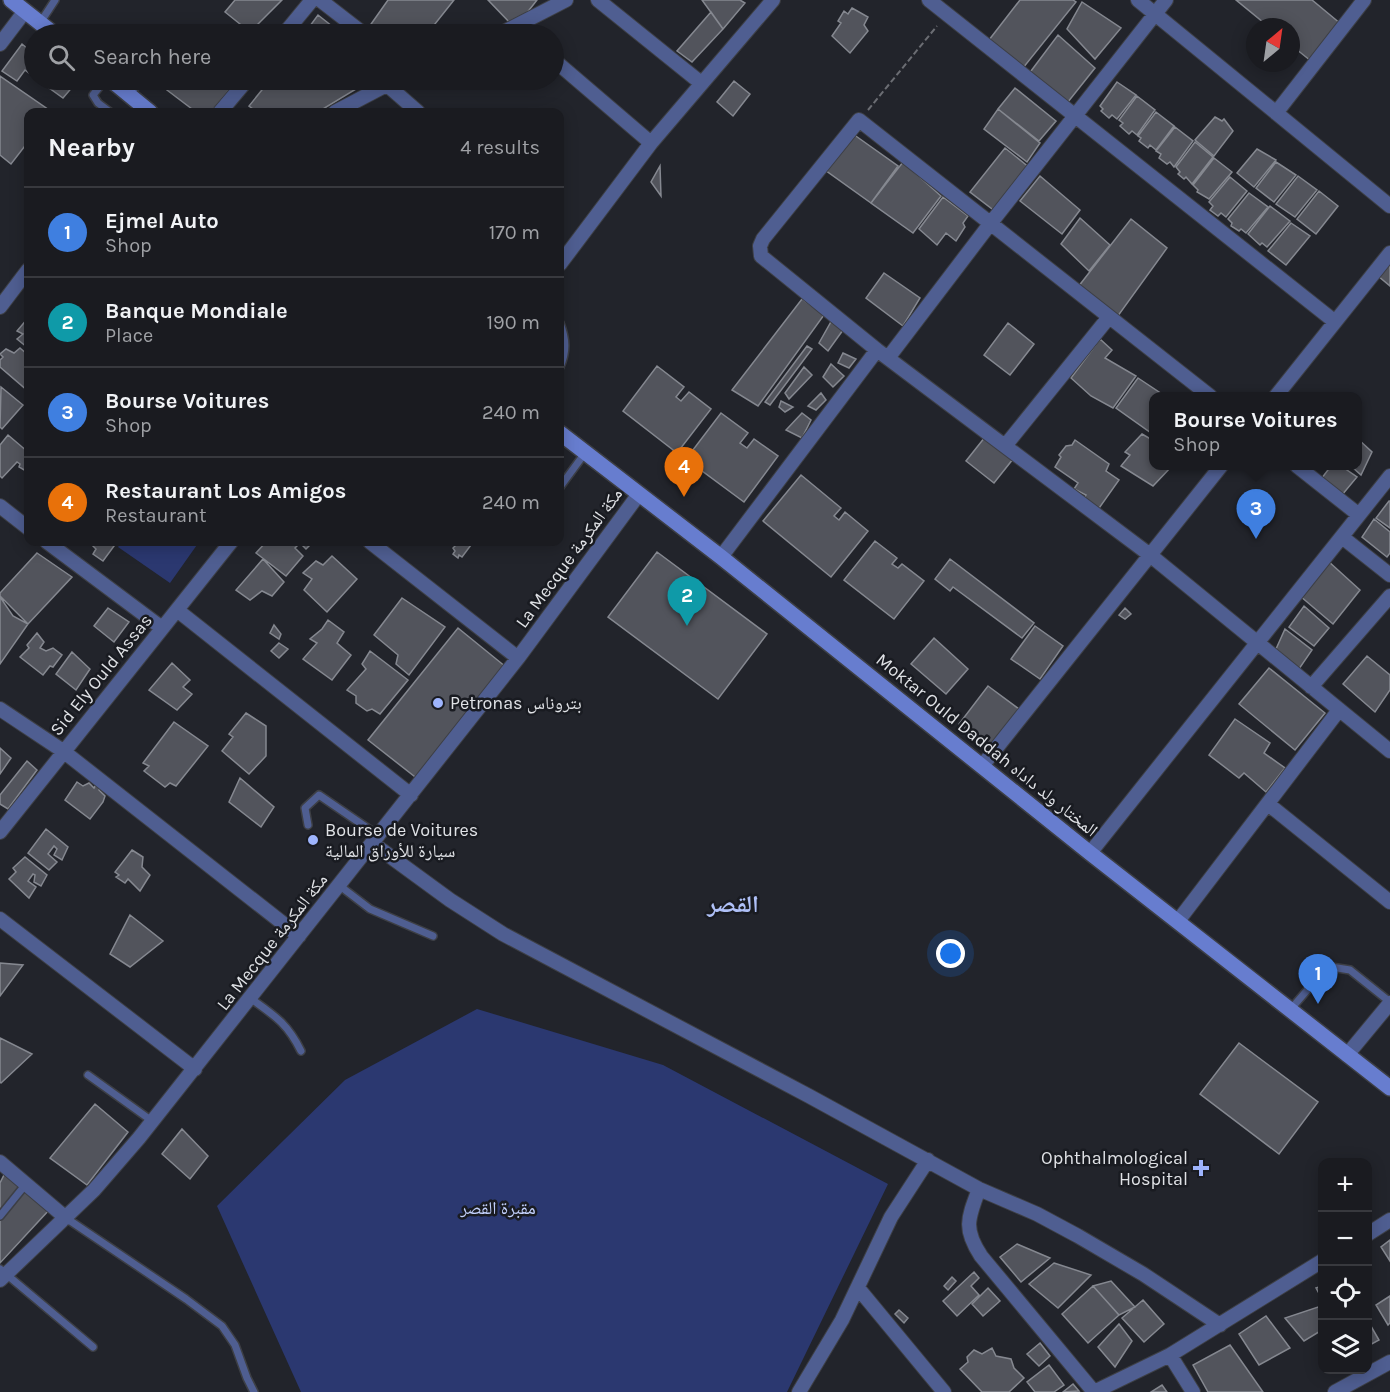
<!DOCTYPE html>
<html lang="en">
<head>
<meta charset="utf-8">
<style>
	body { margin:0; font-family:Karla,"Noto Naskh Arabic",sans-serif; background:#27282d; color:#f1f3f6 }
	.controls { position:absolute; right:18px; bottom:18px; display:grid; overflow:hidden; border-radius:12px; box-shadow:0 3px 15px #0003 }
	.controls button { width:54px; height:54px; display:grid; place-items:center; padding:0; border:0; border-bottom:2px solid #38393e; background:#1a1b20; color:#f1f3f6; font:30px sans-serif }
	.compass { position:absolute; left:1246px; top:18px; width:54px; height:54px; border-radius:50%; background:#1a1b20; box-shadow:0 3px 15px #0003; rotate:29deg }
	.you { position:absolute; left:951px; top:954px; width:21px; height:21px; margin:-15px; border:4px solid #fff; border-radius:50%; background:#1a73e8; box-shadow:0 0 0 9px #1a73e833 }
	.badge { display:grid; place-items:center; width:39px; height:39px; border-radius:50%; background:#2563eb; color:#fff; font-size:20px; font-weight:700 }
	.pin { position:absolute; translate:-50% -50px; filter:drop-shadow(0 2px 3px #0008) }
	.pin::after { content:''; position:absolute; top:32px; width:21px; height:18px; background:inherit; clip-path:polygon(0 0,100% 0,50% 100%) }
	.popup { position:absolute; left:1149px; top:392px; width:213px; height:78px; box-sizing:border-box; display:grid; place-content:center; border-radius:12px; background:#1a1b20; filter:drop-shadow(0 2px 4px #0005); font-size:20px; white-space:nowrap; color:#9fa1a5 }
	.popup b { font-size:22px; color:#f1f3f6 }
	.popup::after { content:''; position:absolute; left:50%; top:100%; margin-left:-12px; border:12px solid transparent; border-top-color:#1a1b20 }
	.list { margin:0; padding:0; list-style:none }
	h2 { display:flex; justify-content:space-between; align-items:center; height:78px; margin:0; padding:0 24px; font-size:26px }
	h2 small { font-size:20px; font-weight:400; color:#9fa1a5 }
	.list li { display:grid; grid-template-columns:39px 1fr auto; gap:18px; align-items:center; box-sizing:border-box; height:90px; padding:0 24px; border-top:2px solid #38393e }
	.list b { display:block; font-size:22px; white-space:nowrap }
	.list p { margin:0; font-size:20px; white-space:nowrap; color:#9fa1a5 }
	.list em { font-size:20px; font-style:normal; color:#9fa1a5 }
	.icon { flex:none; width:33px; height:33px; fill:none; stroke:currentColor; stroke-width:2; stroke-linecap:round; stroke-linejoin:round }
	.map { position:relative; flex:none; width:1390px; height:1392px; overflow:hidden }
	.search { position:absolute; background:#1a1b20; box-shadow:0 3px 15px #0003; left:24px; top:24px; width:540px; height:66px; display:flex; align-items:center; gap:15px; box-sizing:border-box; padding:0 21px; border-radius:33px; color:#9fa1a5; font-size:22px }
	.panel { position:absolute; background:#1a1b20; box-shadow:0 3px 15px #0003; left:24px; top:108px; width:540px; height:438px; border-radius:12px }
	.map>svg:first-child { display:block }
</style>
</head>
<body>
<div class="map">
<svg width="1390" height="1392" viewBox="0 0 1390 1392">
	<rect width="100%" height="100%" fill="#22242b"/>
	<path fill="#2b3870" d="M122 542H199L170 583 118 547Z
		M477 1009 663 1065 888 1184 787 1392H301L217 1206 345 1080Z"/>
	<path fill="#52545c" stroke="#858890" stroke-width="1.5" d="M235 0H282L250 32 225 12Z
		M388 0H454L427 34H376L369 27Z
		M488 0H537L515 28Z
		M702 0H740L745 3 723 29Z
		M1020 0H1073L1076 2 1023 68 989 40Z
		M1236 0H1312L1341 24 1311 61 1291 45V27H1269Z
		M1082 2 1121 28 1095 59 1067 29Z
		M852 8 868 17 864 25 868 31 850 53 832 36 841 23 838 21 844 11 848 14Z
		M711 12 723 29 692 62 677 51Z
		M318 15 342 34H304Z
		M1058 35 1095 68 1064 107 1028 75Z
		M22 44 34 54V77L25 70 17 81 2 71Z
		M0 76 52 112H28V142L11 164 0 155Z
		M38 80H69L75 84 63 98Z
		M163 80H215L229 90 211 112H196L159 84Z
		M270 80H371L318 112H257L249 106Z
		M734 81 750 94 733 116 717 102Z
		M1117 82 1136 95 1117 119 1112 115 1109 118 1101 111 1103 109 1100 106Z
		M1015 88 1056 121 1039 141 998 109Z
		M1137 96 1155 110 1137 135 1132 131 1129 134 1120 126 1123 123 1119 120Z
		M998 109 1040 143 1027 162 984 129Z
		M1156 112 1174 126 1156 150 1150 145 1148 148 1139 141 1141 138 1138 136Z
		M1215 117 1222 121 1224 119 1233 131 1214 156 1195 140Z
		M1175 127 1193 141 1174 167 1170 162 1167 164 1159 158 1161 154 1156 151Z
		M853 134 898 166 871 203 825 170Z
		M1195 142 1213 157 1192 184 1186 177 1184 179 1178 174 1180 172 1176 167Z
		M1005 148 1030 168 996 212 970 192Z
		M1257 149 1276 160 1254 187 1237 173Z
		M1214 158 1232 172 1209 199 1197 192 1198 190 1193 185Z
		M903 162 941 196 913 233 871 203Z
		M1276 162 1296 175 1274 202 1256 188Z
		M660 166 661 196 651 182Z
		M1040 176 1080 210 1062 234 1020 201Z
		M1298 176 1317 190 1295 217 1276 204Z
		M1230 177 1247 191 1226 217 1221 213 1218 216 1210 210 1213 206 1209 202Z
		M1319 191 1338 206 1316 234 1297 219Z
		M1249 193 1268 207 1246 233 1241 229 1239 231 1231 226 1232 223 1228 219Z
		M943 197 968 216 963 223 965 227 956 241 946 233 937 245 919 229Z
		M1270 206 1290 221 1267 247 1262 243 1260 245 1248 234Z
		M1080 218 1110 245 1089 271 1061 244Z
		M1131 219 1167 248 1115 320 1078 287Z
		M1291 223 1310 236 1286 265 1268 251Z
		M1390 262V286L1378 276Z
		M884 273 920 298 903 326 866 298Z
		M802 299 824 315 758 406 732 390Z
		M28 318V348L17 339 23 334 17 331Z
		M832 320 843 330 828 351 819 343Z
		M1008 323 1034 344 1010 375 984 355Z
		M1100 339 1112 350 1105 358 1136 376 1113 408 1091 396 1071 378Z
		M807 346 812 349 770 405 765 402Z
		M20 348 28 355V391L0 367V360L3 357 0 354 6 349 14 353Z
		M843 353 856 359 849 368 838 363Z
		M831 364 844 376 833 387 823 377Z
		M657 366 684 387 676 397 681 401 689 392 711 409 677 453 623 411Z
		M804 367 812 375 789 399 785 393Z
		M1138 378 1165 396H1154V435L1116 408Z
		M1 387 23 405 2 429 0 427Z
		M821 393 826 400 816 410 808 406Z
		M781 401 793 407 785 412 779 407Z
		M721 413 748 433 740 443 747 448 754 439 778 456 744 502 686 459Z
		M802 413 811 420 802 438 786 430Z
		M1142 434 1154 441V466H1172L1153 486 1121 466 1130 455 1125 452Z
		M8 435 28 452V469L26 471 19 467 20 464 17 462 2 478 0 476V445Z
		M985 437 1013 459 994 483 966 461Z
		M1358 439 1372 452 1361 475 1351 466H1358Z
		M1075 440 1109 464 1106 471 1119 480 1097 511 1082 500 1086 495 1074 489 1078 483 1055 467 1061 457 1059 455 1066 446 1072 445Z
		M1331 466H1341L1357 477 1342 495 1321 479Z
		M801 475 841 508 834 516 839 520 845 512 868 531 831 577 763 521Z
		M1389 501H1390V528L1376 518Z
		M1374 519 1390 532V553L1387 557 1362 537Z
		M875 541 897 558 892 564 898 568 902 564 924 581 894 619 844 580Z
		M89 542H117L103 561 93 554 96 549Z
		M266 542H313L306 549 300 543 295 548 303 556 286 576 256 553Z
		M453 542H471L469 544 471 545 462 557 459 555 458 558 453 554 455 551 453 548 457 544Z
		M657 552 767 634 718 699 608 617Z
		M37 553 72 577 28 624 0 596V593Z
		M332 556 357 579 327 612 304 590 312 579 303 573 316 561 323 565Z
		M263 559 284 582 272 596 262 591 250 600 236 590Z
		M950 559 1034 623 1022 638 953 587 950 591 935 579Z
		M1328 561 1360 590 1333 624 1300 596Z
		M0 597 13 616 28 624 0 664Z
		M402 598 445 627 409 675 396 664 398 655 374 635Z
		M1304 606 1329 628 1314 646 1289 627Z
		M108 608 129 622 114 642 94 626Z
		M1125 608 1131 614 1125 619 1119 615Z
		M328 620 344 632 337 643 351 655 332 680 303 659 317 643 310 639 322 629Z
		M274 625 281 634 279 639 270 633Z
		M1035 626 1063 646 1040 679 1011 659Z
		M458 628 506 667 419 780 368 740Z
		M1285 629 1312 650 1299 669 1276 649Z
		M37 633 44 642 40 648 46 651 53 648 62 655 53 667 50 666 43 675 20 657 29 648 27 645Z
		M934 638 968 669 946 694 911 664Z
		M279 643 288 649 279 658 271 651Z
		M370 651 408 680 380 714 372 709 367 711 356 703V696L347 690 366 669 362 664Z
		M72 652 90 669 76 690 56 674Z
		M1367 656 1390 675V690L1375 712 1343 684Z
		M172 663 190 680 183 687 192 694 177 710 149 690Z
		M1269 668 1325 713 1295 750 1239 704Z
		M988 686 1019 709 990 747 959 724Z
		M246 713 266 726V756L249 774 222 751 233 737 229 734Z
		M1235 719 1270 743 1264 753 1285 768 1266 792 1244 773 1239 778 1209 755Z
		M174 722 208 746 176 786 170 783 165 787 144 771 149 766 143 763Z
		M0 748 11 758 0 774Z
		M27 761 37 770 8 809 0 804V795Z
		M240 778 274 807 261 827 229 802Z
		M77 782 83 786 89 783 94 788 97 783 102 786 99 790 105 796 103 802 90 819 65 800Z
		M46 829 68 847 62 860 54 855 57 849 54 846 48 854 57 862 49 870 28 853Z
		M132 850 143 857 142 867 150 875 140 891 128 879 125 883 116 877 119 875 115 872Z
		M25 857 47 875 41 886 34 882 35 875 33 874 28 881 36 887 29 898 9 879 16 872 13 868Z
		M130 915 163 941 130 967 110 954Z
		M0 963 23 965 0 996Z
		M0 1038 32 1054 1 1083 0 1082Z
		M1239 1043 1318 1102 1279 1154 1200 1094Z
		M95 1104 128 1132 87 1185 50 1158Z
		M182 1129 208 1156 190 1179 162 1154Z
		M5 1173 49 1210 0 1263V1183Z
		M1390 1240V1261L1381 1247Z
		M1017 1244 1050 1258 1021 1282 1000 1257Z
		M1054 1263 1091 1275 1058 1308 1029 1284Z
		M974 1272 979 1278 971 1286 979 1295 957 1316 943 1301Z
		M952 1277 956 1281 948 1290 944 1286Z
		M1111 1281 1135 1307 1119 1315 1093 1286Z
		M1093 1286 1119 1315 1088 1343 1062 1314Z
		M1322 1286V1299L1316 1288Z
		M988 1288 1000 1301 983 1316 972 1304Z
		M1390 1296V1323L1388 1325 1376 1305Z
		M1143 1300 1164 1324 1144 1342 1122 1318Z
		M1318 1307 1322 1311V1330L1304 1341 1285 1318Z
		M899 1310 908 1318 904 1323 895 1314Z
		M1266 1316 1290 1348 1259 1365 1239 1334Z
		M1368 1321 1379 1340 1368 1346Z
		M1119 1324 1132 1341 1115 1367 1098 1347Z
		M1040 1343 1050 1356 1039 1366 1027 1354Z
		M1230 1345 1263 1392H1208L1193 1365Z
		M992 1348 996 1356 1011 1359 1014 1368 1024 1378 1009 1392H982L960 1369 968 1362 967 1357 974 1350 982 1354Z
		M1049 1365 1064 1385 1054 1392H1035L1027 1382Z
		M1073 1384 1079 1391 1063 1392Z
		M1162 1385 1167 1392H1151Z"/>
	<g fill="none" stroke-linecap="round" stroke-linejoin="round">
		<g stroke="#3d3f45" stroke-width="10">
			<path id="service" d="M40 23 55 0
				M105 80 93 95 98 103 110 112
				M129 94 142 80
				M560 323C566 339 567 351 560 367
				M560 487 585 453
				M308 825 305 808 319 795 379 836
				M340 886 370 909 433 936
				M250 998C275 1016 287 1023 301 1051
				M1290 1010 1316 980 1331 967 1350 970 1390 1002
				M88 1075 152 1121
				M0 1216 26 1184
				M66 1218 186 1299 222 1326 235 1345 247 1378 254 1392
				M0 1269 93 1347"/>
		</g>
		<g stroke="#3d3f45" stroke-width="16">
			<path id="minor" d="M320 0 364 34
				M598 0 701 83
				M929 0 1334 321
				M1138 0 1390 206
				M284 34 312 0
				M500 34 566 0
				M0 44 25 11
				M554 60 651 143
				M386 84 418 112
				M220 112 247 80
				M335 112 396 80
				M1276 113 1364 0
				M560 264 651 143 773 0
				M0 307 28 270
				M888 358 990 224 1166 0
				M1210 396 859 120 763 239 760 246 761 256 877 350 1150 555 1390 751
				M1276 396 1390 253
				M1005 446 1109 317
				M1297 466 1359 515
				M0 506 28 528
				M1342 537 1390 575
				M47 542 162 628
				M370 542 518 658
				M721 557 877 350
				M177 610 411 795
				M1311 687 1390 596
				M0 709 63 751 299 936
				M982 766 1221 466
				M1268 804 1390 902
				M0 832 231 542
				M372 843 450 900 503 934 809 1096 979 1189 1037 1214 1078 1236 1143 1274 1220 1325
				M1090 853 1390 476
				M0 919 195 1069
				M1178 921 1339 710
				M1347 1055 1390 1003
				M0 1162 66 1218
				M979 1189C968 1218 963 1229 981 1256L1094 1392
				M1368 1234 1390 1220
				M0 1280 94 1190 139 1138 518 658 639 494
				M858 1288 944 1392
				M1170 1355 1193 1392
				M799 1392 842 1320 891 1217 928 1160
				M1094 1392 1170 1355 1322 1261
				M1335 1392 1390 1362"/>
		</g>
		<g stroke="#3d3f45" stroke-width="18">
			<path id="secondary" d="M11 0 54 34
				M111 80 150 112
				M560 433 721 557 1090 853 1390 1088"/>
		</g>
		<path stroke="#6b6d73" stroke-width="2" stroke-dasharray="6 3" stroke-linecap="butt" d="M868 110 937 26"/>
		<use href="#service" stroke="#4f5e91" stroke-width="7"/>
		<use href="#minor" stroke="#4f5e91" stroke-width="14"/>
		<use href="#secondary" stroke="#677dcf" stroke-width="15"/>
	</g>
	<g fill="#9eb4fd" stroke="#191b21" stroke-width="2">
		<circle cx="438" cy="703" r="6"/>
		<circle cx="313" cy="840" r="6"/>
		<path d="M1198 1159h6v6h6v6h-6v6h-6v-6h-6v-6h6z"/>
	</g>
	<g text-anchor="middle" stroke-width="5" stroke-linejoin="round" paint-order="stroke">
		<g font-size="18" fill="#e0e2e6" stroke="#191b21">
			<text transform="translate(569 558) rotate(-54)" y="6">La Mecque مكة المكرمة</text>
			<text transform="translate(101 675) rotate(-51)" y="6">Sid Ely Ould Assas</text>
			<text transform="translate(987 745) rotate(39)" y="6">Moktar Ould Daddah المختار ولد داداه</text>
			<text transform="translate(272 942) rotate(-52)" y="6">La Mecque مكة المكرمة</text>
		</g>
		<g font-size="18" fill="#e0e2e6" stroke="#191b21" text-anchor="start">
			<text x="450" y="709">Petronas بتروناس</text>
			<text x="325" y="836">Bourse de Voitures<tspan x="325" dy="21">سيارة للأوراق المالية</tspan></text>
			<text x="1188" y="1164" text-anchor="end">Ophthalmological<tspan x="1188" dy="21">Hospital</tspan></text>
		</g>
		<g font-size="18" fill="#c2d0fc" stroke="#191b21">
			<text x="498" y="1214">مقبرة القصر</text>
		</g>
		<g font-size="24" font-weight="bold" fill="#afc0f7" stroke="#191b21">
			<text x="733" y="912">القصر</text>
		</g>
	</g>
</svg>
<div class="controls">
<button>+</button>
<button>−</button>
<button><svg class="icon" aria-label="locate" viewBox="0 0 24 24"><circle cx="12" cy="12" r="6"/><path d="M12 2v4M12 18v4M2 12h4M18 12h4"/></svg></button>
<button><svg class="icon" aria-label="layers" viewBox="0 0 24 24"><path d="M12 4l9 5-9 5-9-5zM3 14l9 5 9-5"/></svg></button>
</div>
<svg class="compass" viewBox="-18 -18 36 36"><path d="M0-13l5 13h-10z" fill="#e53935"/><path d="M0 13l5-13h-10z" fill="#9fa1a5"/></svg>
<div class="you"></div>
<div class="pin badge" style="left:1318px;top:1004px;background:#3f7fe0">1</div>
<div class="pin badge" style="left:687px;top:626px;background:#0f9aa8">2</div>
<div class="pin badge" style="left:1256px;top:539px;background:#3f7fe0">3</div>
<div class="popup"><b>Bourse Voitures</b>Shop</div>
<div class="pin badge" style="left:684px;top:497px;background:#e8710a">4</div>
<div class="search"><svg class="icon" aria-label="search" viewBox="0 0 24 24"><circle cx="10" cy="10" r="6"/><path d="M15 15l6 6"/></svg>Search here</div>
<section class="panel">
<h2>Nearby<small>4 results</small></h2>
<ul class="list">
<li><span class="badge" style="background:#3f7fe0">1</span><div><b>Ejmel Auto</b><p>Shop</p></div><em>170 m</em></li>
<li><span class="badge" style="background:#0f9aa8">2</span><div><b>Banque Mondiale</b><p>Place</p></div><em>190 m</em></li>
<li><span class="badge" style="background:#3f7fe0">3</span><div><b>Bourse Voitures</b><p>Shop</p></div><em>240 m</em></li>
<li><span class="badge" style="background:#e8710a">4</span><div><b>Restaurant Los Amigos</b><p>Restaurant</p></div><em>240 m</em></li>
</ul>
</section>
</div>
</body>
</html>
